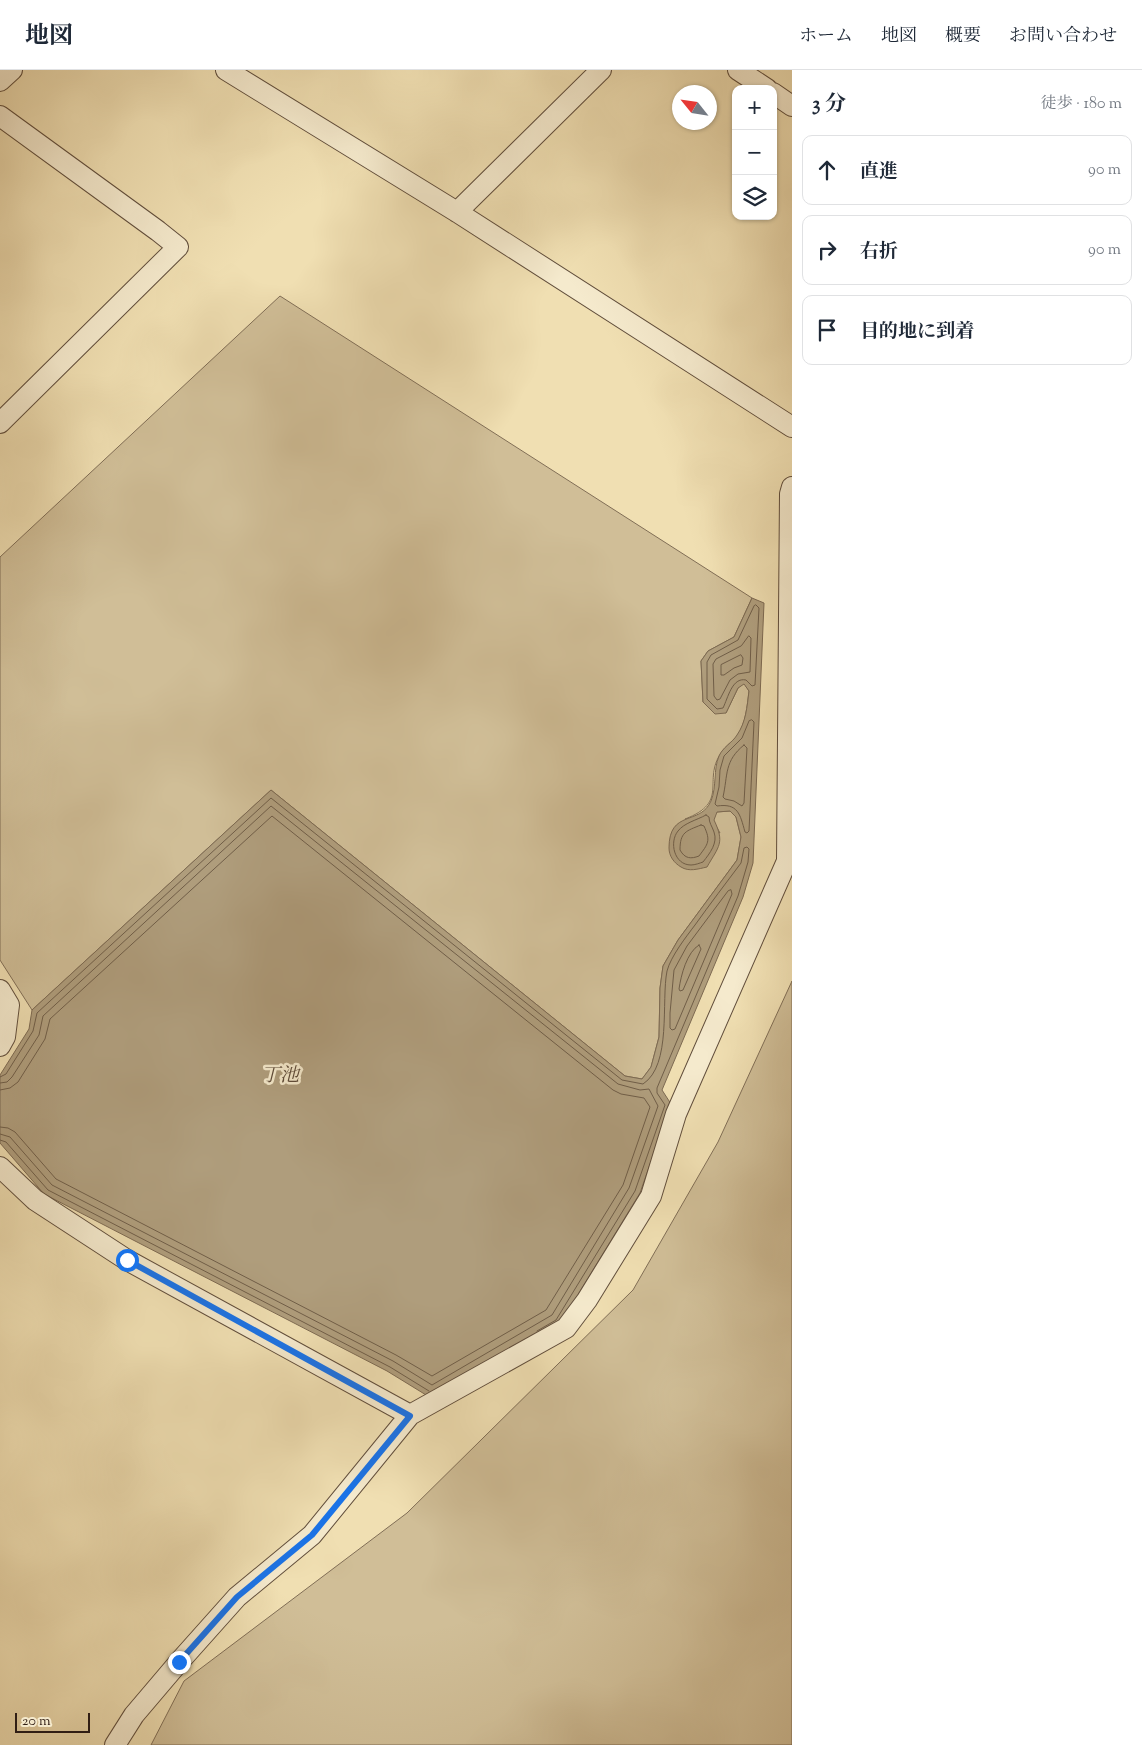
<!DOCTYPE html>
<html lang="ja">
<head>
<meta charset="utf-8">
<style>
	body { margin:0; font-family:"Sorts Mill Goudy","Noto Serif JP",serif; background:#f2f2f3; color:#1f2937 }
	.controls { position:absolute; right:15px; top:15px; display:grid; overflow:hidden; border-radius:10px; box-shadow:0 1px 4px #0004 }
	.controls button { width:45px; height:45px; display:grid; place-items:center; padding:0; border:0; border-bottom:1px solid #e0e1e3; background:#fff; color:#1f2937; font:25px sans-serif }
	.compass { position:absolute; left:672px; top:15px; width:45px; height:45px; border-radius:50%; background:#fff; box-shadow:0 1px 4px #0004; rotate:300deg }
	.scale { position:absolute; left:15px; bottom:12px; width:75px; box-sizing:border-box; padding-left:5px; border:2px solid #311e14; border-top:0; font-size:14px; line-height:18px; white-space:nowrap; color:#311e14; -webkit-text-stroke:4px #f5eacd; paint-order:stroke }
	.stop { position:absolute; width:15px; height:15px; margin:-11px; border:4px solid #1a73e8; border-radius:50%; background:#fff }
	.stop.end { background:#1a73e8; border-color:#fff; box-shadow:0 1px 5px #0008 }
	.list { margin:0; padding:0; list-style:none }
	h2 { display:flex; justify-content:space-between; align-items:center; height:65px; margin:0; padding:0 20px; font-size:21px }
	h2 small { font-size:16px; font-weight:400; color:#747a83 }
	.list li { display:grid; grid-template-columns:32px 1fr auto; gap:15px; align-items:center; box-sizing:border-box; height:70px; margin:0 10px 10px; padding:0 10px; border:1px solid #e0e1e3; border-radius:10px }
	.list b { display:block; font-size:19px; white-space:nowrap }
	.list em { font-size:16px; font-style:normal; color:#747a83 }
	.icon { flex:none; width:28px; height:28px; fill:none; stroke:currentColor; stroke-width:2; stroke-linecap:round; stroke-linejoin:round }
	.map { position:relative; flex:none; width:792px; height:1675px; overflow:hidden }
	header { display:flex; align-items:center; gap:30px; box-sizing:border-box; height:70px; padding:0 25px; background:#fff; border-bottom:1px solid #e0e1e3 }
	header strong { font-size:24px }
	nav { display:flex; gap:28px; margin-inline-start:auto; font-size:18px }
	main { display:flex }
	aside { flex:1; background:#fff }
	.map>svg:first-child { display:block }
</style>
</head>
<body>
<header>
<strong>地図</strong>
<nav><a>ホーム</a><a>地図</a><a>概要</a><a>お問い合わせ</a></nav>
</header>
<main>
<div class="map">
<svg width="792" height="1675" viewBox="0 0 792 1675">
	<rect width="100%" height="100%" fill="#f0dfb2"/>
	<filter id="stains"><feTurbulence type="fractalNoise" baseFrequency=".004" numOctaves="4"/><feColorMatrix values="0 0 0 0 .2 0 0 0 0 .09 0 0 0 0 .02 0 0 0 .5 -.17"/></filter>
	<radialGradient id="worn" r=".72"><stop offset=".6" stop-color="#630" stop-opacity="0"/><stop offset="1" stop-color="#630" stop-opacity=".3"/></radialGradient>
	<path fill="#d0be97" stroke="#806e56" d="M280 226 752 528 734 567 708 581 701 591 703 632 726 643 738 618 744 613 749 621C747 637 746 653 737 666 732 672 725 676 721 683 702 711 730 732 685 749L720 763 713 750 716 742 730 741 736 747 741 767 737 790 678 870 663 896 660 918 659 967 651 997 642 1009 625 1006 271 720 32 940 0 890V487Z
		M792 911V1675H151L184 1611 407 1443 633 1220 718 1072Z"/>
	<path fill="#af9d7c" stroke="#7d6a52" d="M752 528 764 533 753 793 743 827 662 1020 671 1034 640 1123 560 1254 431 1328 387 1301 44 1124 0 1073V1005L29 959 32 940 271 720 625 1006 642 1009 651 997 659 967 660 918 663 896 678 870 737 790 741 767 736 747 730 741 717 742 714 750C725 773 719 776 707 797 698 799 689 802 681 797 674 793 669 786 669 778 669 739 700 756 711 731 717 716 713 700 719 686 723 677 732 673 737 665 746 652 747 637 749 621L744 614 738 618 726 643 715 644 703 632 701 591 708 581 734 567Z"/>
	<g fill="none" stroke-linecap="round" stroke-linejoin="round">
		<path stroke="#705e48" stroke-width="1" d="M756 535 759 538 755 615 752 616 746 610C732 607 728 628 723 638L717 639 707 629V592L711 585 738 570 754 536Z
			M749 566 751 568 750 602 738 604 730 610 720 629 717 630 714 626 713 594 716 589 741 576Z
			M741 585 743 588 742 595 734 598 724 605H721V595Z
			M752 650 754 652 749 761 747 763 745 762C740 744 738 733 717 736L715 734 719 717 720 700 724 686 742 668 749 651Z
			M744 675 747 678 744 733 742 736 734 731 725 729 723 727C728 705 724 691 744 675Z
			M706 745 709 747C709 753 712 756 714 762 718 773 710 783 703 792 700 793 695 795 691 795 674 795 669 772 678 761 684 753 697 750 706 745Z
			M701 755 704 756C711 771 708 774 699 786 691 789 685 789 680 780 680 762 686 761 701 755Z
			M731 820 732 824 675 959 672 960 670 958V943L674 900 687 876 728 821Z
			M699 875 701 879 683 920 680 921 679 919C681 905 687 882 699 875Z
			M0 1007 6 1004 33 961 37 943 271 728 622 1010 643 1014C672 995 661 931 667 901 671 886 686 867 695 855 710 834 726 813 741 793L744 778 747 777 749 779 748 792 738 826 657 1018V1023L665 1035 635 1121 556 1250 537 1261
			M0 1013 7 1012 12 1007 39 965 43 946 271 736 618 1014 640 1020 649 1019 658 1036 629 1118 552 1245 432 1315 393 1291 52 1115 10 1067 0 1064
			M0 1020 10 1018 18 1012 45 969 50 949 272 746 613 1020 621 1024 644 1028 650 1037 623 1115 546 1240 432 1306 396 1285 56 1109 15 1062 8 1058 0 1057
			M0 1070 6 1072 48 1120 390 1297 429 1321"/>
		<g stroke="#614e3c" stroke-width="22">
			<path id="minor" d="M226 0 457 142 792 357
				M738 0 767 19
				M0 11 12 0
				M773 23 792 36
				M0 46 158 161 178 177 0 353
				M457 142 601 0
				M0 920 9 935 5 967 0 976
				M0 1097 35 1130 127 1190 410 1345
				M115 1675 134 1645 179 1592 237 1527 312 1465 410 1345 566 1258 587 1230 651 1126 676 1044 787 791 790 424 792 417"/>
		</g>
		<use href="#minor" stroke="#f5eacd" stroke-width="20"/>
	</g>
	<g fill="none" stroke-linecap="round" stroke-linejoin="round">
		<path stroke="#1a73e8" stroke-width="6" d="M127 1190 410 1346 312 1465 237 1527 179 1592"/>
	</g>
	<g text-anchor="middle" stroke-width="5" stroke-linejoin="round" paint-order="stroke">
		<g font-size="19" font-style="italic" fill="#5d4a38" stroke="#f5eacd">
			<text x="280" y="1011">丁池</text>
		</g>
	</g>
	<rect width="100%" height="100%" filter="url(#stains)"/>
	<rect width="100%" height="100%" fill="url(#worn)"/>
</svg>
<div class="controls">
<button>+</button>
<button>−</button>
<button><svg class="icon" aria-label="layers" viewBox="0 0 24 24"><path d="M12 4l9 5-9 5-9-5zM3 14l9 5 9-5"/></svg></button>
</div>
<svg class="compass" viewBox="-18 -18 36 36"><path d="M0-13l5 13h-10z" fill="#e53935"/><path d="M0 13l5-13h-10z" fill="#747a83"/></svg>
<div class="scale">20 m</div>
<div class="stop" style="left:127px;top:1190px"></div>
<div class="stop end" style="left:179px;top:1592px"></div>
</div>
<aside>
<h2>3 分<small>徒歩 · 180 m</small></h2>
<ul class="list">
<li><svg class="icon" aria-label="ahead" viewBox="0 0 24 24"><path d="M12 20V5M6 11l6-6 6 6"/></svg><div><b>直進</b></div><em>90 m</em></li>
<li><svg class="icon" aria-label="right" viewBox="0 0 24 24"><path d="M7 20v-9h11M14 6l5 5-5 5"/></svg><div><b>右折</b></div><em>90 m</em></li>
<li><svg class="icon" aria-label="arrive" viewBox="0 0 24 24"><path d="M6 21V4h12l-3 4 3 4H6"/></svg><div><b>目的地に到着</b></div></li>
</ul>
</aside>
</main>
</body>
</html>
